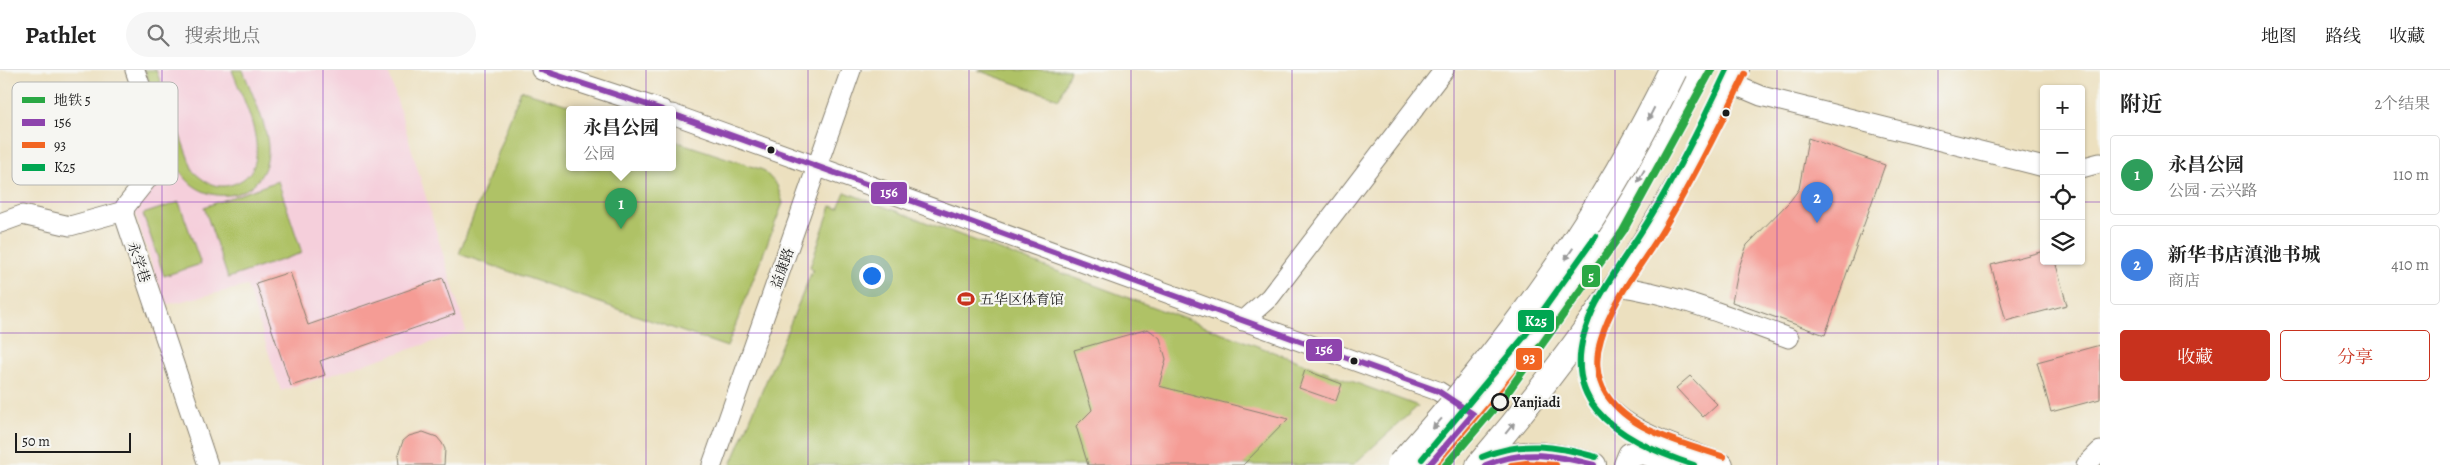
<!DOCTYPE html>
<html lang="zh">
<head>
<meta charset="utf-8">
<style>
	body { margin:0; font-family:Alegreya,"Noto Serif SC",serif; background:#f6f6f6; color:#222 }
	.controls { position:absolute; right:15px; top:15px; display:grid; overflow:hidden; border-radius:5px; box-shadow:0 1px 4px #0004 }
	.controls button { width:45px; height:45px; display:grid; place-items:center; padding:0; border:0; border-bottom:1px solid #e0e0e0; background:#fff; color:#222; font:25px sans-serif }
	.scale { position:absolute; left:15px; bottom:12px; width:116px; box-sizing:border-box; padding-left:5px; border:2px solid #1c1c1c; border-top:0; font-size:14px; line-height:18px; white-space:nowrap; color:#1c1c1c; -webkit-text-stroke:4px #f6f6f2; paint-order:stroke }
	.you { position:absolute; left:871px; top:205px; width:18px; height:18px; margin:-12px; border:4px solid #fff; border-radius:50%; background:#1a73e8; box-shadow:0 0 0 8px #1a73e833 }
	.badge { display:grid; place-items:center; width:32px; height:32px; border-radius:50%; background:#c8321e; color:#fff; font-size:16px; font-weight:700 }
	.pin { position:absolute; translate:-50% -41px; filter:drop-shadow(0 1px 2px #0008) }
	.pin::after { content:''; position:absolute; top:26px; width:18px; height:15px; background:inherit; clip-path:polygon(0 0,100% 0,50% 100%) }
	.popup { position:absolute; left:566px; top:36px; width:110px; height:65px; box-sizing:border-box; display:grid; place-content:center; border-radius:5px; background:#fff; filter:drop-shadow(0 1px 4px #0005); font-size:16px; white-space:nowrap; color:#767676 }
	.popup b { font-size:19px; color:#222 }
	.popup::after { content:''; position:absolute; left:50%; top:100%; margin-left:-10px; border:10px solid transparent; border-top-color:#fff }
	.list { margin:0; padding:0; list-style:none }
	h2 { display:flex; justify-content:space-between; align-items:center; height:65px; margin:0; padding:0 20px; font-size:21px }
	h2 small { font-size:16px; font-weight:400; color:#767676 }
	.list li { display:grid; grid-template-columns:32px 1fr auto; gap:15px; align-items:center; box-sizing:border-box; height:80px; margin:0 10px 10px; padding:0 10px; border:1px solid #e0e0e0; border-radius:5px }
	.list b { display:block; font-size:19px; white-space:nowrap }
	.list p { margin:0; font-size:16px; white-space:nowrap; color:#767676 }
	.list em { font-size:16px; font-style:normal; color:#767676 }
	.actions { display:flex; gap:10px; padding:15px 20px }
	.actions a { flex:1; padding:11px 0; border:1px solid #c8321e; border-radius:5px; text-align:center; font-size:18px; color:#c8321e }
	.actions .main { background:#c8321e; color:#fff }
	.icon { flex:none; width:28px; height:28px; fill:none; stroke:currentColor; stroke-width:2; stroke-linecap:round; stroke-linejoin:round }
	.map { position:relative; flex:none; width:2100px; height:395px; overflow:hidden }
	header { display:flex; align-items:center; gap:30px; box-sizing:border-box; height:70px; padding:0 25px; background:#fff; border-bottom:1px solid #e0e0e0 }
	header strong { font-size:24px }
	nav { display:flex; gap:28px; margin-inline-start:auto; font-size:18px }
	.search { width:350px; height:45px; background:#f6f6f6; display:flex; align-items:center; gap:12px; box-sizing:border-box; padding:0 18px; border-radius:28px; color:#767676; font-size:19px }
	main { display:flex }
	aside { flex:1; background:#fff }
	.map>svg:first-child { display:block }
</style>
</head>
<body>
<header>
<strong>Pathlet</strong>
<div class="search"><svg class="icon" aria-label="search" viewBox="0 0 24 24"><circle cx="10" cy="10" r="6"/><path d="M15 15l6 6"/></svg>搜索地点</div>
<nav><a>地图</a><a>路线</a><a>收藏</a></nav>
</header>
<main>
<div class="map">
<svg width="2100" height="395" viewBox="0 0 2100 395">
	<rect width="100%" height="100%" fill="#f6f6f2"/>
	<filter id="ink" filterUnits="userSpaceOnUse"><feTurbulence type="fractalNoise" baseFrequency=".02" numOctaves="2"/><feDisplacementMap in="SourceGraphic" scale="10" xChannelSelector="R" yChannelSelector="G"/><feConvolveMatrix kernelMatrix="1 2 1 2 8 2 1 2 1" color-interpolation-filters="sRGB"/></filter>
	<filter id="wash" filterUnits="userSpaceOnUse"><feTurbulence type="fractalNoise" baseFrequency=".0096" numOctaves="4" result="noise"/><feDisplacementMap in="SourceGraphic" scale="20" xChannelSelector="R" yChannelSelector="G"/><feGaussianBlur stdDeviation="1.12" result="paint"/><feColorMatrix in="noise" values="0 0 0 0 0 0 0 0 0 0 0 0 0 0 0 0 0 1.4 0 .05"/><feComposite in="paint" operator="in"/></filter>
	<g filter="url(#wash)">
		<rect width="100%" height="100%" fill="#ece0bf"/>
		<path fill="#f5cfdb" d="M145 0H388L466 261 281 321 247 216 165 235 134 140 173 85Z"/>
		<path fill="#afc266" stroke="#666f41" d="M145 0H156L193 101C203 111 215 119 230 115 282 101 243 31 232 0H243C251 22 269 58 268 81 267 130 205 141 180 101Z
			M977 0H1070L1059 29Z
			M521 20 583 40H570V98H672V70L763 100 777 115 783 133 727 277 459 184Z
			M278 111 302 183 228 208 204 137Z
			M845 122 1418 336 1353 395H731L813 199 810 197 831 136 838 138Z
			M179 132 201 194 164 206 143 144Z"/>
		<g id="blocks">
			<path fill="#f59c95" d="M1808 68 1885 95 1825 265 1732 232 1739 197 1747 175 1790 131 1799 119Z
				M2044 181V191H2055L2067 235 2006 251 1991 195Z
				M290 202 308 255 443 208 455 244 320 291 325 305 291 316 256 213Z
				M1148 259 1160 268 1166 289 1159 316 1288 349 1243 395H1088L1076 356 1092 340 1074 280Z
				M2100 275V329L2051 342 2037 292Z
				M1305 300 1342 314 1336 331 1299 318Z
				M1690 306 1717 334 1703 347 1676 318Z
				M423 362 437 367 442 373 445 379 444 395H399L398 385 403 371 409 366Z"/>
		</g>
	</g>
	<g filter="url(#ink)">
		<use href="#blocks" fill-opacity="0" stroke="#847e6e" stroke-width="1"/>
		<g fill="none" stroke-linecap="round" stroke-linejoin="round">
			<g stroke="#847e6e" stroke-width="21">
				<path id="minor" d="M135 0 165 87 125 137 124 145 208 395
					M541 0 663 40
					M1730 13 1761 26 2044 97
					M672 44 1438 321 1465 338
					M2081 98 2100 93
					M0 153 22 145 70 156 124 141
					M1617 216C1676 224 1733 248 1789 268
					M1243 251 1270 227 1444 0
					M712 395 851 0
					M2086 395 2100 381"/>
			</g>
			<g stroke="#847e6e" stroke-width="26">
				<path id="major" d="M1597 253C1560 348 1653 369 1721 395
					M1429 395C1538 277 1627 144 1696 0
					M1478 395C1584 272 1668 148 1737 0
					M1486 395C1520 376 1558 385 1594 395
					M1626 395 1630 385 1643 382 1669 391"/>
			</g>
			<use href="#minor" stroke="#fff" stroke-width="19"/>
			<use href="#major" stroke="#fff" stroke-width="24"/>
			<g stroke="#847e6e" stroke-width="30" stroke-linecap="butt">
				<path id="highway-bridge" d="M1401 395C1511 273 1601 149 1673 0"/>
			</g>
			<use href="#highway-bridge" stroke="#fff" stroke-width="28"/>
			<g stroke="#f6f6f2" stroke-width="10">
				<path id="bus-1" d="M541 0 663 40
					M672 44 1438 321 1473 344 1429 395
					M1486 395C1522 379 1557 385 1594 395"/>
			</g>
			<g stroke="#f6f6f2" stroke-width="10">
				<path id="bus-2" d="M1724 387C1684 373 1631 362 1606 324 1596 308 1595 287 1601 269 1613 228 1643 194 1664 158 1694 108 1720 56 1745 4
					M1440 395 1538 278 1610 176
					M1511 395 1526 393 1556 395"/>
			</g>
			<g stroke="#f6f6f2" stroke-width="10">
				<path id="bus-3" d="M1482 387C1521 370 1557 376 1596 387
					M1422 389 1524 267 1596 166
					M1694 395C1613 368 1548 329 1596 234 1611 205 1631 179 1648 151 1678 102 1703 51 1727 0"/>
			</g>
			<use href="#bus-1" stroke="#8e44ad" stroke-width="6"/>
			<use href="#bus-2" stroke="#f26522" stroke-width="6"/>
			<use href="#bus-3" stroke="#00a651" stroke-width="6"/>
			<g stroke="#f6f6f2" stroke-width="11">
				<path id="metro-1" d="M1446 395 1507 323 1623 161 1711 0"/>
			</g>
			<use href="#metro-1" stroke="#2aa844" stroke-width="8"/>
		</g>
		<defs><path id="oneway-solid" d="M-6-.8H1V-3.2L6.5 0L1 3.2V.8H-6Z" transform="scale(1.25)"/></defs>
		<g fill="#999">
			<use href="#oneway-solid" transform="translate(1651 44) rotate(117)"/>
			<use href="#oneway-solid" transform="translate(1641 106) rotate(119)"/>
			<use href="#oneway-solid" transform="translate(1569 184) rotate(124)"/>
			<use href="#oneway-solid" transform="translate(1437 354) rotate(131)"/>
			<use href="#oneway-solid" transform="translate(1510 358) rotate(-51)"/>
		</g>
	</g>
	<path fill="none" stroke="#7b2cbf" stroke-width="1" stroke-opacity="0.55" d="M162 0V395M323 0V395M485 0V395M646 0V395M808 0V395M969 0V395M1131 0V395M1292 0V395M1454 0V395M1615 0V395M1777 0V395M1938 0V395M0 132H2044M2081 132H2100M0 263H2100"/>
	<defs>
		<g id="stadium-bare" transform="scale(1.35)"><path d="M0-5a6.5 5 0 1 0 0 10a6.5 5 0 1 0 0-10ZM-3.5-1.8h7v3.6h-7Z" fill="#c8321e" stroke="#f6f6f2" stroke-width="2.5" paint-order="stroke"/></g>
	</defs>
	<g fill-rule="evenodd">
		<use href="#stadium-bare" x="966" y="229"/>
	</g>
	<g fill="#1c1c1c" stroke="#f6f6f2" stroke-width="2">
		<circle cx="1726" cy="43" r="4.5"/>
		<circle cx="771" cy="80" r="4.5"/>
		<circle cx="1354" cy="291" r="4.5"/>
	</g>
	<circle fill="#f6f6f2" stroke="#1c1c1c" stroke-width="2.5" cx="1500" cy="332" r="8"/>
	<g text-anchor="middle" stroke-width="4.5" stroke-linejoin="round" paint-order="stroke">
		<g font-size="14" fill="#1c1c1c" stroke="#f6f6f2">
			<text transform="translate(139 192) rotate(71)" y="5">永学巷</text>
			<text transform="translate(782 198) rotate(-70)" y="5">益康路</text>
		</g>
		<g font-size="14" fill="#1c1c1c" stroke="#f6f6f2" text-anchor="start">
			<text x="980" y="234">五华区体育馆</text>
		</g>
		<g font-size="14" font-weight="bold" fill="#1c1c1c" stroke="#f6f6f2" text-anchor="start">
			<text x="1512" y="337">Yanjiadi</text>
		</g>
	</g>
	<rect x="12" y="12" width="166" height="103" rx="8" fill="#f6f6f2" stroke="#b5b5b2" stroke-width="1"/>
	<rect x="22" y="27" width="23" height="6" fill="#2aa844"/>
	<rect x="22" y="49" width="23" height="7" fill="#8e44ad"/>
	<rect x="22" y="72" width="23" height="6" fill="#f26522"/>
	<rect x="22" y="94" width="23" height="7" fill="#00a651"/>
	<g font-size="14" fill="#1c1c1c">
		<text x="54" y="35">地铁 5</text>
		<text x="54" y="57">156</text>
		<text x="54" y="80">93</text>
		<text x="54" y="102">K25</text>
	</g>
	<g stroke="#f6f6f2" stroke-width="2">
		<rect x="870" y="111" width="38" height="24" rx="5" fill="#8e44ad"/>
		<rect x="1581" y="194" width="20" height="24" rx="5" fill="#2aa844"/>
		<rect x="1517" y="239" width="38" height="24" rx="5" fill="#00a651"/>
		<rect x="1305" y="268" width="38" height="24" rx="5" fill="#8e44ad"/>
		<rect x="1515" y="277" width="28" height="24" rx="5" fill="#f26522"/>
	</g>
	<g font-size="14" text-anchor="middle" font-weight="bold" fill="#fff">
		<text x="889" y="127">156</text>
		<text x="1591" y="211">5</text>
		<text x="1536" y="256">K25</text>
		<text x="1324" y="284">156</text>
		<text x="1529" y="293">93</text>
	</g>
</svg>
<div class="controls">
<button>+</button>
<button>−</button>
<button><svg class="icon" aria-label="locate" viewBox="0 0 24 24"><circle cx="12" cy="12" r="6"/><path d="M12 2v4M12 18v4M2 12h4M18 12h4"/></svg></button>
<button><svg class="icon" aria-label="layers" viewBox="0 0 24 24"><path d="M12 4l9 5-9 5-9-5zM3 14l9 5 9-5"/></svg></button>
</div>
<div class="scale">50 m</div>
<div class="you"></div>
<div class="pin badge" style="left:621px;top:159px;background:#2e9e5b">1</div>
<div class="popup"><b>永昌公园</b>公园</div>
<div class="pin badge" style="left:1817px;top:153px;background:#3f7fe0">2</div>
</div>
<aside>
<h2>附近<small>2个结果</small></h2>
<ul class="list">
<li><span class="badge" style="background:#2e9e5b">1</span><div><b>永昌公园</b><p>公园 · 云兴路</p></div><em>110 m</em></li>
<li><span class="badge" style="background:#3f7fe0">2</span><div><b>新华书店滇池书城</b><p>商店</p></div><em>410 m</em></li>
</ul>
<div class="actions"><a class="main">收藏</a><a>分享</a></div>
</aside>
</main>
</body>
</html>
